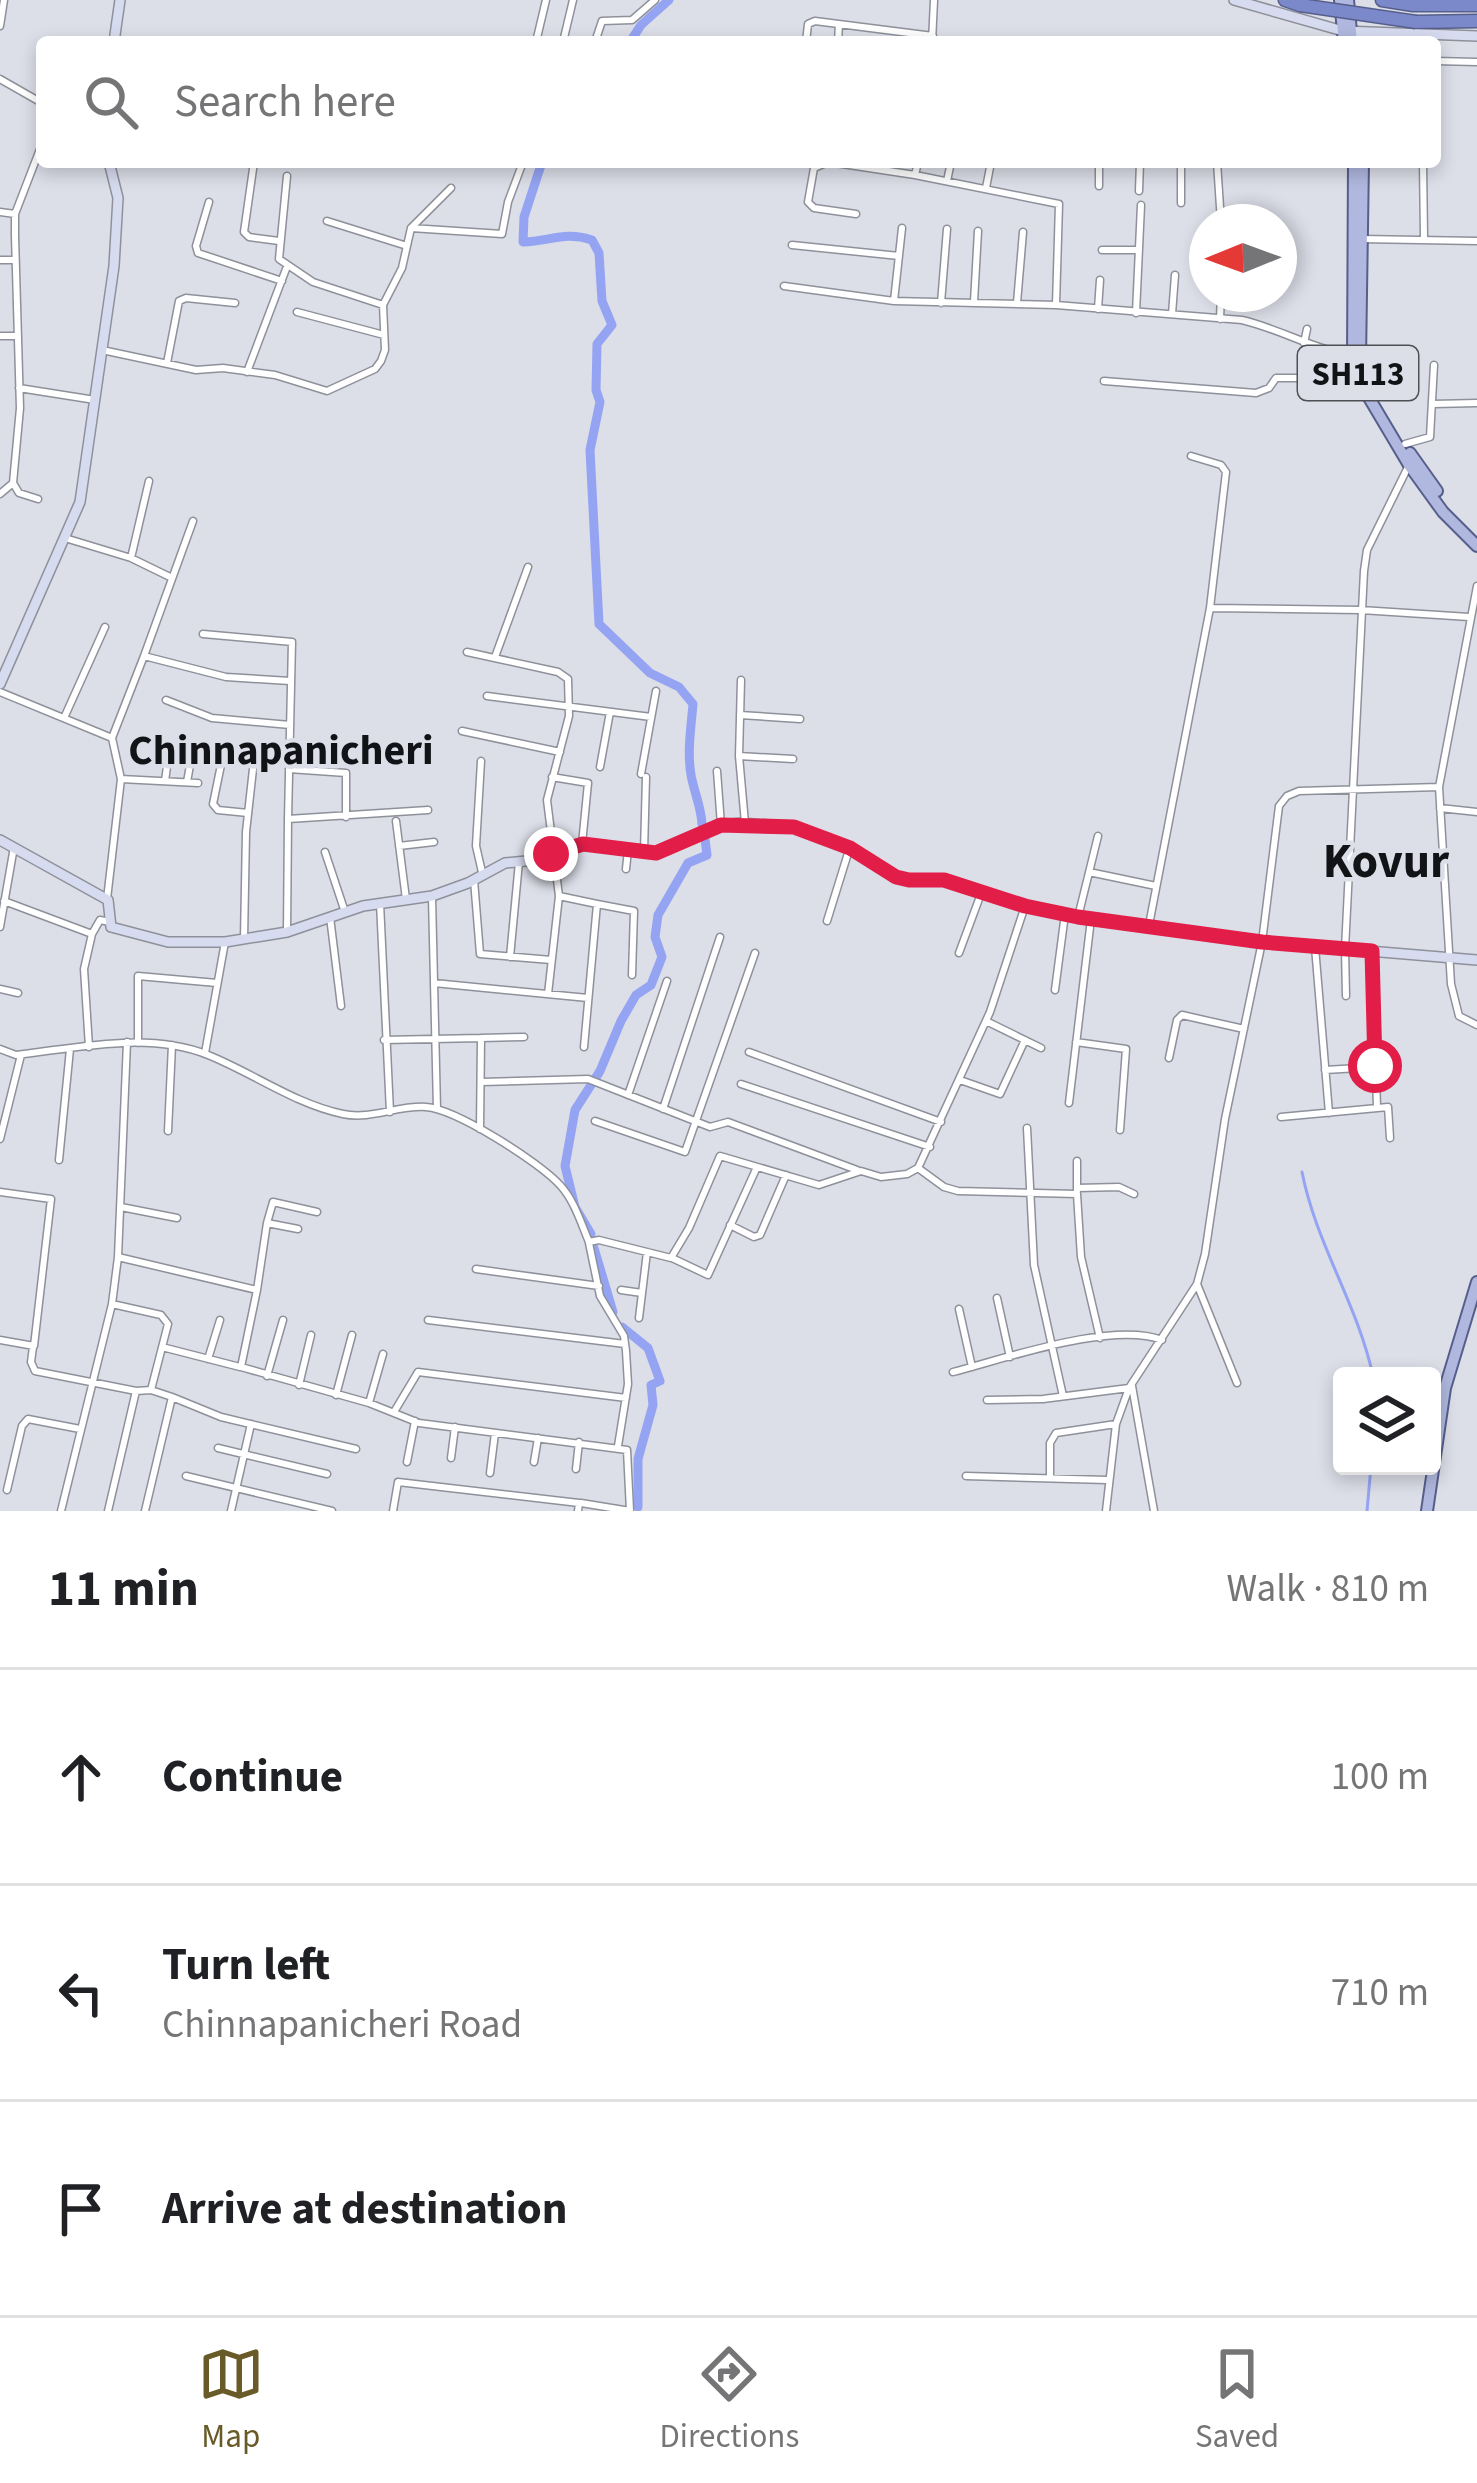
<!DOCTYPE html>
<html lang="en">
<head>
<meta charset="utf-8">
<style>
	body { margin:0; font-family:"Source Sans 3",sans-serif; background:#f2f2f2; color:#202124 }
	.controls { position:absolute; right:36px; bottom:36px; display:grid; overflow:hidden; border-radius:12px; box-shadow:0 6px 18px #0003 }
	.controls button { width:108px; height:108px; display:grid; place-items:center; padding:0; border:0; border-bottom:3px solid #e0e0e0; background:#fff; color:#202124; font:60px sans-serif }
	.compass { position:absolute; left:1189px; top:204px; width:108px; height:108px; border-radius:50%; background:#fff; box-shadow:0 6px 18px #0003; rotate:269deg }
	.stop { position:absolute; width:36px; height:36px; margin:-27px; border:9px solid #e11d48; border-radius:50%; background:#fff }
	.stop.end { background:#e11d48; border-color:#fff; box-shadow:0 3px 12px #0008 }
	.list { margin:0; padding:0; list-style:none }
	h2 { display:flex; justify-content:space-between; align-items:center; height:156px; margin:0; padding:0 48px; font-size:51px }
	h2 small { font-size:39px; font-weight:400; color:#757577 }
	.list li { display:grid; grid-template-columns:78px 1fr auto; gap:36px; align-items:center; box-sizing:border-box; height:216px; padding:0 48px; border-top:3px solid #e0e0e0 }
	.list b { display:block; font-size:45px; white-space:nowrap }
	.list p { margin:0; font-size:39px; white-space:nowrap; color:#757577 }
	.list em { font-size:39px; font-style:normal; color:#757577 }
	.icon { flex:none; width:66px; height:66px; fill:none; stroke:currentColor; stroke-width:2; stroke-linecap:round; stroke-linejoin:round }
	.map { position:relative; flex:none; width:1477px; height:1511px; overflow:hidden }
	.search { position:absolute; background:#fff; box-shadow:0 6px 18px #0003; left:36px; right:36px; top:36px; height:132px; display:flex; align-items:center; gap:30px; box-sizing:border-box; padding:0 42px; border-radius:12px; color:#757577; font-size:45px }
	.sheet { height:804px; background:#fff }
	nav { display:flex; justify-content:space-around; align-items:center; box-sizing:border-box; height:168px; border-top:3px solid #e0e0e0; background:#fff; font-size:33px; color:#757577 }
	nav a { display:grid; justify-items:center; gap:6px }
	nav .on { color:#685b28 }
	.map>svg:first-child { display:block }
</style>
</head>
<body>
<div class="map">
<svg width="1477" height="1511" viewBox="0 0 1477 1511">
	<rect width="100%" height="100%" fill="#dcdee8"/>
	<g fill="none" stroke-linecap="round" stroke-linejoin="round">
		<path stroke="#94a4f3" stroke-width="3" d="M1302 1172C1316 1244 1358 1305 1373 1376
			M1367 1511 1371 1466"/>
		<path stroke="#94a4f3" stroke-width="9" d="M630 42 641 25 669 0
			M542 162 524 217 523 242C551 241 565 231 592 240L599 253 602 301 612 325 597 344 596 390 600 402 590 450 599 624 650 673 679 687 693 704C691 728 687 751 691 775 694 792 701 806 702 824
			M591 1234 575 1207 565 1166 575 1110 600 1071 621 1021 636 995 651 985 662 957 655 937 658 915 688 863 707 855 705 839
			M594 1248 613 1312
			M622 1327 648 1348 660 1381 651 1385 653 1405 638 1459V1507"/>
		<g stroke="#8e919a" stroke-width="9">
			<path id="street" d="M0 26 4 0
				M536 42 546 0
				M563 42 573 0
				M575 42H576
				M595 42 602 21 632 20 655 0
				M618 42 619 41
				M806 42 808 24 815 21 933 36
				M838 42 839 24
				M932 42 934 0
				M1435 61 1477 62
				M0 79 42 103
				M254 162 244 232 249 237 279 241
				M828 162 814 168 808 202 814 208 856 214
				M829 162 915 175 918 162
				M1217 162 1221 222
				M1423 162 1424 238
				M915 175 1059 204 1056 305
				M287 176 279 259 313 282 383 305
				M947 181 951 162
				M1099 186V162
				M986 188 991 162
				M1139 191 1140 162
				M209 202 196 246 198 253 282 281
				M1181 203V162
				M0 212 15 214
				M327 221 407 246
				M411 228 502 234 508 202 523 162
				M902 228 894 301 1056 305 1242 320C1280 329 1313 349 1352 356
				M1361 239 1477 241
				M792 245 899 256
				M1102 250H1139
				M0 260H15
				M784 286 894 301
				M974 302 978 231
				M941 303 947 229
				M1017 303 1023 232
				M1098 309 1100 280
				M297 312 384 335
				M1136 313 1141 205
				M1172 314 1175 275
				M1220 319 1221 294
				M0 336H16
				M1304 343 1307 329
				M102 350 196 370 223 368 275 375 327 391 375 369 381 361 385 350 383 305 402 268 411 228 451 188
				M167 363 179 301 186 298 235 303
				M247 372 286 269
				M1309 378 1310 397
				M1104 381 1256 393 1269 388 1276 378H1309L1315 348
				M19 388 95 400
				M1433 404 1477 403
				M1405 444 1430 437 1434 365
				M1191 456 1221 465 1226 472 1210 608
				M0 494 13 483
				M38 499 19 493 13 483 20 408 15 236V214L42 144
				M193 521 144 656 226 677 290 681
				M65 538 131 558 170 577
				M131 558 149 481
				M1477 586 1439 787 1451 984 1459 1016 1477 1025
				M203 634 292 642 288 819
				M467 652 558 672 568 679 569 716 547 800 559 896 548 994
				M495 657 528 567
				M741 680 739 756 745 823
				M0 692 112 738 144 656
				M487 696 651 717
				M166 700 212 718 290 725
				M740 715 800 719
				M64 718 105 627
				M462 731 560 752
				M739 756 793 759
				M481 761 476 846 482 872
				M600 767 610 712
				M289 769 346 773V817
				M717 771 721 825
				M641 774 656 691
				M552 777 588 783 582 844
				M121 779 198 783
				M165 781 170 745
				M187 782 192 754
				M1440 808 1477 812
				M248 813 218 810 213 804 222 760H254
				M396 821 406 899
				M399 846 434 842
				M325 852 345 912
				M644 852 646 777
				M626 869 628 850
				M1089 872 1156 886
				M474 880 480 954 551 960
				M559 896 597 904 584 1047
				M432 897 437 1109
				M107 899 121 779 112 738
				M4 901 92 934
				M380 903 390 1112
				M597 904 634 911 632 975
				M330 917 341 1006
				M1078 917 1098 836
				M827 921 849 850
				M1149 925 1210 608 1361 610 1469 617
				M0 927 14 847
				M287 932 288 819 428 810
				M244 939 246 832 254 760H289
				M1315 947 1329 1113
				M1372 951 1377 1107
				M959 953 982 891
				M510 957 519 862
				M434 983 588 998
				M0 989 18 993
				M1055 990 1065 914
				M1346 996 1345 949 1364 571 1367 550 1408 467
				M986 1021 1041 1048
				M481 1038 524 1037
				M384 1040 481 1038 480 1129
				M127 1042 118 1257 257 1290 241 1367 369 1403 419 1423 627 1450 630 1511
				M1076 1042 1126 1049 1120 1130
				M138 1043V976L217 983
				M89 1047 84 969 92 934 100 920 110 922
				M0 1049 16 1055C77 1048 148 1031 208 1055 253 1073 295 1104 343 1114 371 1120 398 1105 426 1107 456 1109 539 1162 560 1185 574 1200 581 1223 589 1242L599 1240 671 1258 689 1228 720 1156 819 1185 861 1171 881 1177 907 1174 918 1168 990 1012 1025 906
				M749 1052 941 1122
				M205 1053 225 942
				M1169 1058 1177 1020 1182 1015 1244 1029
				M1325 1070 1375 1067
				M960 1080 1000 1094 1025 1040
				M481 1082 588 1079 710 1127 728 1122 857 1170
				M741 1084 930 1147
				M628 1095 667 981
				M1069 1103 1091 919
				M663 1109 720 937
				M1281 1117 1388 1107 1390 1138
				M595 1121 685 1152 755 953
				M1027 1128 1034 1265 1063 1396
				M168 1131 172 1045
				M0 1139 21 1055
				M59 1160 70 1049
				M1077 1161V1191
				M918 1168 944 1187 958 1191 1077 1194 1081 1257 1100 1338
				M1077 1188 1119 1187 1134 1194
				M0 1192 51 1199 34 1346 0 1340
				M121 1207 177 1218
				M267 1223 273 1202 317 1212
				M730 1225 754 1237 760 1235 786 1175
				M589 1243 600 1296 624 1336 626 1351 628 1384 618 1446
				M118 1257 112 1304 161 1315 168 1324 151 1390 172 1397 145 1511
				M672 1258 708 1275 757 1167
				M476 1269 599 1286
				M1197 1284 1237 1383
				M257 1290 267 1223 298 1229
				M621 1290 642 1293
				M997 1298 1010 1357
				M959 1309 972 1367
				M639 1318 647 1252
				M428 1320 625 1344
				M33 1347 31 1362 35 1371 136 1391
				M162 1347 240 1367
				M208 1359 220 1320
				M953 1372C1007 1358 1112 1321 1162 1340
				M267 1376 283 1320
				M299 1385 311 1335
				M1132 1386 1154 1511
				M336 1395 352 1335
				M172 1397 221 1417 356 1449
				M987 1400 1043 1399 1129 1388
				M369 1403 383 1354
				M394 1412 418 1372 626 1398
				M218 1448 327 1474
				M451 1458 455 1427
				M407 1462 415 1421
				M534 1462 538 1438
				M576 1469 579 1442
				M490 1473 495 1433
				M186 1476 332 1511
				M966 1476 1107 1480
				M1050 1477V1443L1056 1433 1116 1424
				M7 1490 22 1426 28 1419 80 1429
				M581 1503 630 1511
				M61 1511 112 1304
				M108 1511 136 1391 151 1390
				M231 1511 251 1424
				M393 1511 398 1482 579 1503 578 1511
				M1106 1511 1116 1424 1129 1388 1197 1284 1205 1254 1225 1119 1262 942 1279 806 1287 796 1299 791 1439 787"/>
		</g>
		<g stroke="#8e919a" stroke-width="12">
			<path id="secondary" d="M1234 0 1343 31 1477 36
				M114 42 120 0
				M0 684 80 502 114 266 118 198 109 162
				M0 840 108 900 111 927 168 942H225L287 932 363 906 432 896 468 883 505 863 537 860 570 846 595 845 656 853 721 825 741 823 794 827 850 848 895 877 909 881 944 880 1025 906 1078 917 1262 942 1477 960"/>
		</g>
		<g stroke="#565f8b" stroke-width="14">
			<path id="primary" d="M1340 0 1344 42
				M1348 0 1352 42
				M1354 162 1353 361 1368 396 1409 465 1443 512 1477 546
				M1363 162 1360 359 1364 368
				M1410 453 1437 491
				M1427 1511 1445 1388 1477 1282"/>
		</g>
		<g stroke="#565f8b" stroke-width="15">
			<path id="highway" d="M1285 0 1300 5
				M1382 0 1413 5H1477
				M1416 22 1477 21"/>
		</g>
		<use href="#street" stroke="#fff" stroke-width="6"/>
		<use href="#secondary" stroke="#d7dbef" stroke-width="9"/>
		<use href="#primary" stroke="#b0b8df" stroke-width="10"/>
		<use href="#highway" stroke="#7b88ca" stroke-width="12"/>
		<g stroke="#565f8b" stroke-width="15" stroke-linecap="butt">
			<path id="highway-bridge" d="M1300 5 1416 22"/>
		</g>
		<use href="#highway-bridge" stroke="#7b88ca" stroke-width="12"/>
	</g>
	<g fill="none" stroke-linecap="round" stroke-linejoin="round">
		<path stroke="#e11d48" stroke-width="15" d="M551 854 583 844 656 853 721 825 794 827 850 848 896 877 909 880H944L1025 906 1078 917 1262 942 1372 951 1375 1066"/>
	</g>
	<g text-anchor="middle" stroke-width="9" stroke-linejoin="round" paint-order="stroke">
		<rect fill="#dcdee8" stroke="#4f5055" stroke-width="3" x="1298" y="346" width="120" height="54" rx="9"/>
		<g font-size="33" font-weight="bold" fill="#121316">
			<text x="1358" y="385">SH113</text>
		</g>
		<g font-size="42" font-weight="bold" fill="#121316" stroke="#dcdee8">
			<text x="281" y="764">Chinnapanicheri</text>
		</g>
		<g font-size="48" font-weight="bold" fill="#121316" stroke="#dcdee8">
			<text x="1386" y="877">Kovur</text>
		</g>
	</g>
</svg>
<div class="controls">
<button><svg class="icon" aria-label="layers" viewBox="0 0 24 24"><path d="M12 4l9 5-9 5-9-5zM3 14l9 5 9-5"/></svg></button>
</div>
<svg class="compass" viewBox="-18 -18 36 36"><path d="M0-13l5 13h-10z" fill="#e53935"/><path d="M0 13l5-13h-10z" fill="#757577"/></svg>
<div class="stop" style="left:1375px;top:1066px"></div>
<div class="stop end" style="left:551px;top:854px"></div>
<div class="search"><svg class="icon" aria-label="search" viewBox="0 0 24 24"><circle cx="10" cy="10" r="6"/><path d="M15 15l6 6"/></svg>Search here</div>
</div>
<section class="sheet">
<h2>11 min<small>Walk · 810 m</small></h2>
<ul class="list">
<li><svg class="icon" aria-label="ahead" viewBox="0 0 24 24"><path d="M12 20V5M6 11l6-6 6 6"/></svg><div><b>Continue</b></div><em>100 m</em></li>
<li><svg class="icon" aria-label="left" viewBox="0 0 24 24"><path d="M17 20v-9H6M10 6l-5 5 5 5"/></svg><div><b>Turn left</b><p>Chinnapanicheri Road</p></div><em>710 m</em></li>
<li><svg class="icon" aria-label="arrive" viewBox="0 0 24 24"><path d="M6 21V4h12l-3 4 3 4H6"/></svg><div><b>Arrive at destination</b></div></li>
</ul>
</section>
<nav>
<a class="on"><svg class="icon" aria-label="map" viewBox="0 0 24 24"><path d="M3 6l6-2 6 2 6-2v14l-6 2-6-2-6 2zM9 4v14M15 6v14"/></svg>Map</a>
<a><svg class="icon" aria-label="directions" viewBox="0 0 24 24"><path d="M12 3l9 9-9 9-9-9zM9 14v-3h6M13 9l2 2-2 2"/></svg>Directions</a>
<a><svg class="icon" aria-label="saved" viewBox="0 0 24 24"><path d="M7 4h10v16l-5-4-5 4z"/></svg>Saved</a>
</nav>
</body>
</html>
